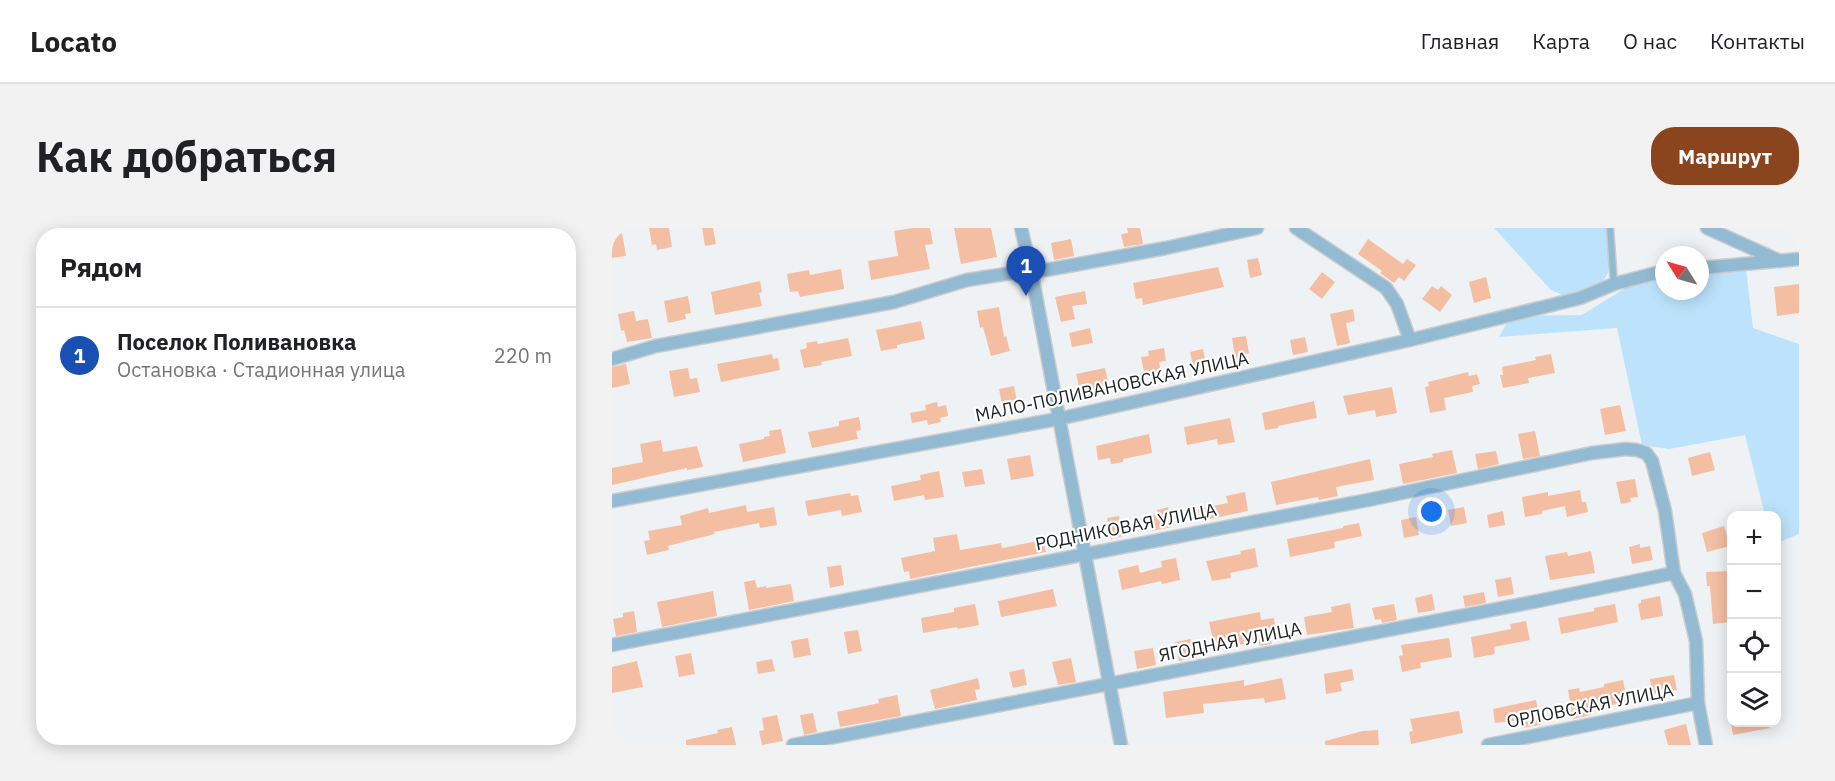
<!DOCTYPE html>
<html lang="ru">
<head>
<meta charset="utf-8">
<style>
	body { margin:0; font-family:"IBM Plex Sans",sans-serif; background:#f2f2f2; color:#202124 }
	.controls { position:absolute; right:18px; bottom:18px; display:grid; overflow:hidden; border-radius:12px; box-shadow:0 3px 15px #0003 }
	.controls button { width:54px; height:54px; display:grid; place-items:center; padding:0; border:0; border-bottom:2px solid #e0e0e0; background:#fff; color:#202124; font:30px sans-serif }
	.compass { position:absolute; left:1043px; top:18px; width:54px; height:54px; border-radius:50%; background:#fff; box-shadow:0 3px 15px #0003; rotate:307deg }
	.you { position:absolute; left:820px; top:284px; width:21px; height:21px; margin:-15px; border:4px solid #fff; border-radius:50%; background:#1a73e8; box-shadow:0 0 0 9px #1a73e833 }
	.badge { display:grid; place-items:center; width:39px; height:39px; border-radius:50%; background:#8b451e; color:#fff; font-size:20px; font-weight:700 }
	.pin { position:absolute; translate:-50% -50px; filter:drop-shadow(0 2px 3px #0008) }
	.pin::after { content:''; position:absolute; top:32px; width:21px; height:18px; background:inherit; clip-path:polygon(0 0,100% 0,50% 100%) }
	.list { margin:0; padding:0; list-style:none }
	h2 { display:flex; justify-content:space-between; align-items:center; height:78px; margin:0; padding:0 24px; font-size:26px }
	h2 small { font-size:20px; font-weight:400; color:#757577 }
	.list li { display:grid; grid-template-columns:39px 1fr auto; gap:18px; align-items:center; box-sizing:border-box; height:96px; padding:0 24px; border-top:2px solid #e0e0e0 }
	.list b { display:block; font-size:22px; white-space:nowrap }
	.list p { margin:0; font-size:20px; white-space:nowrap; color:#757577 }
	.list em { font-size:20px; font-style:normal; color:#757577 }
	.icon { flex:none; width:33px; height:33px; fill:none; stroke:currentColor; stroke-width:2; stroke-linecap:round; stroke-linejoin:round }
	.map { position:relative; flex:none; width:1187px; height:517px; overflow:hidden; border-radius:24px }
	header { display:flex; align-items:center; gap:36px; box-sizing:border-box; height:84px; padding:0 30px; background:#fff; border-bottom:2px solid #e0e0e0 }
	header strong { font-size:28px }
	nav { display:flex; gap:33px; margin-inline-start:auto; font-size:21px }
	.intro { display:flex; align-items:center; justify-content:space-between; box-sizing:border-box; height:144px; padding:0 36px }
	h1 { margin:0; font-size:42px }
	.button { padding:15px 27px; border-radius:24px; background:#8b451e; color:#fff; font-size:21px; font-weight:700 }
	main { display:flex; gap:36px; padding:0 36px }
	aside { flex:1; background:#fff; border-radius:24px; box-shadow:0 3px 15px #0003 }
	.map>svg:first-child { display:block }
</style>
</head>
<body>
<header>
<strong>Locato</strong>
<nav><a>Главная</a><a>Карта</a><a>О нас</a><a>Контакты</a></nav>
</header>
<div class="intro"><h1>Как добраться</h1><a class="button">Маршрут</a></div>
<main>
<aside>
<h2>Рядом<small></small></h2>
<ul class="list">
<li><span class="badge" style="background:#1a4fb4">1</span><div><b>Поселок Поливановка</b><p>Остановка · Стадионная улица</p></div><em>220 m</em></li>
</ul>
</aside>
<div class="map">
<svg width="1187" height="517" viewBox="0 0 1187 517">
	<rect width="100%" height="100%" fill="#eff2f4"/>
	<path fill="#bce3fb" d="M882 0H994C1001 43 1003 47 967 74L939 62Z
		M1134 41 1141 100 1187 116V306L1165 315 1164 287H1153L1133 207 1057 221 1030 217 1005 100 887 109 899 88 970 87 1007 64 1042 46H1052V63H1088V43Z"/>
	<path fill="#f4bea3" d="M37 0H57L60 19 45 22 44 16 40 17Z
		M90 0H101L104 16 93 18Z
		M301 0H318L321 16 313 17 318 41 259 52 256 33 286 28 282 3Z
		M342 0H379L385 29 349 36Z
		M515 0H528L531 16 512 19 509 6 516 5Z
		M10 5 14 28 0 30V7Z
		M459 11 462 28 442 32 439 15Z
		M756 11 791 36 795 31 804 37 792 53 787 49 782 55 768 45 770 43 746 26Z
		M646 30 650 47 638 50 635 32Z
		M606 39 612 59 531 77 530 70 524 71 521 55Z
		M229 41 232 61 188 69 186 63 178 64 175 46 197 42 198 47Z
		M710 44 723 54 710 71 697 61Z
		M874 49 879 70 862 75 857 54Z
		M148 53 150 64 147 65 150 78 103 87 99 64Z
		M1187 56V85L1165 88 1162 59Z
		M820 58 826 62 829 58 840 67 828 84 810 71Z
		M473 63 475 76 460 78 463 91 449 94 443 69Z
		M76 68 79 85 73 86 74 91 56 95 52 73Z
		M387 79 392 109 394 108 398 123 379 128 371 99 368 100 365 83Z
		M741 81 743 93 734 95 738 115 725 118 718 86Z
		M22 83 24 93 36 91 40 110 15 114 12 102 9 103 6 86Z
		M309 93 313 111 285 117V120L269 123 264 102Z
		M478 100 481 115 460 119 457 105Z
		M634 108 637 125 634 126 636 133 624 135 620 110Z
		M693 109 696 124 681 127 678 112Z
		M236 110 240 128 209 134 210 137 192 140 188 122 195 120 194 115 205 113 206 116Z
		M552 120 554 133 547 134 549 145 533 149 529 129 537 128 536 123Z
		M591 121 595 141 582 143 578 124Z
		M160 126 161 131 166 130 168 142 109 154 105 136Z
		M939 126 943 145 916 150 917 155 891 160 888 147H891L890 139 924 132 923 129Z
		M14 136 18 156 0 160V139Z
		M76 140 78 151 85 150 88 164 62 169 57 143Z
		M493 140 497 157 468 163 464 146Z
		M856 144 857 148 865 146 868 156 860 158 861 164 832 170 834 182 818 185 813 159 817 158 816 154Z
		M402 158 406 178 391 181 387 161Z
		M780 159 785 185 764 189 763 182 736 187 731 168Z
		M702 173 705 190 666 198V200L653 202 650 185Z
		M325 174 326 179 334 177 336 188 328 190 329 194 316 197 315 192 300 195 298 185 314 182 313 177Z
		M1008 177 1014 203 993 207 988 181Z
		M247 189 249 202 244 203 246 211 200 220 196 204 227 198V193Z
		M618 190 623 214 606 217 605 211 575 217 572 199Z
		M169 201 174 225 131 234 127 216 152 211V209L158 208 157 203Z
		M923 203 928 228 911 231 906 206Z
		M537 206 540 225 511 231V234L499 236 498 230 486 232 484 218Z
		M49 212 51 224 85 218 91 239 75 242V240L0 257V240L31 234 28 216Z
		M840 222 845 245 791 256 787 236 821 229 820 226Z
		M884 223 887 236 866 241 863 226Z
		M1098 224 1103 242 1080 248 1076 230Z
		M418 227 422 248 399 252 395 231Z
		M758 231 762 252 724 259 726 268 707 272 706 269 664 277 659 254Z
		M370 241 373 256 353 259 350 244Z
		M327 243 332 269 313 272 312 267 282 273 279 258 309 252 308 247Z
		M1023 251 1026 269 1018 270 1019 274 1009 276 1004 254Z
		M968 262 970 274H974L976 284 955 289 953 278 930 283V286L913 289 910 269 936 264V268Z
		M633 264 636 283 588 293 586 281 616 275 614 268Z
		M238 265 239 268 246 267 250 284 230 288 229 282 196 288 193 273Z
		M134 277 135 284 162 279 165 297 148 300 147 295 102 304 103 306 56 318 57 322 35 327 32 313 38 312 36 303 70 297 68 288 96 280 97 285Z
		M556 279 560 299 539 303 536 288 546 286 545 282Z
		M852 279 855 295 839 298 836 282Z
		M891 283 893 297 877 300 875 287Z
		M507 288 511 308 499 311 495 290Z
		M804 289 807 307 792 310 789 292Z
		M747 295 750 308 722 314 723 320 678 329 675 311 731 300V298Z
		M1112 298 1118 318 1095 324 1090 305Z
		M345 306 348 322 389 315 390 320 431 312 434 324 298 351 297 343 292 344 289 330 323 323 321 310Z
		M1028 316V320L1038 318 1041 332 1020 336 1017 319Z
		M643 320 646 339 618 345 619 350 600 353 594 333 629 326 628 323Z
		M979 323 983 345 938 352 933 328 955 324 956 328Z
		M564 330 568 352 550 356 549 353 510 362 506 342 526 337 528 345 550 339 549 333Z
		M229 337 232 357 218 360 215 339Z
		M1119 343V394L1101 396 1098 358H1095L1094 344Z
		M899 349 902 366 886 369 883 352Z
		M143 352 145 360 154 358V360L179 356 182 373 137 382 132 354Z
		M441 361 445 378 389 389 386 373Z
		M101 363 105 388 50 399 45 374Z
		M872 364 874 375 853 379 851 368Z
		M820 366 823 382 806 385 803 370Z
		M1048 368 1051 388 1029 392 1026 376 1029 375V372Z
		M738 375 742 400 695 407 692 389 720 384 719 379Z
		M363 376 367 397 346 401 345 399 311 405 309 390 342 384V380Z
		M782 376 785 392 770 395 769 391 763 392 760 380Z
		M1003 376 1006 394 949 406 946 390 982 383V380Z
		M22 383 25 404 4 408 1 391 11 389V385Z
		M648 384 649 392 662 390 664 405 658 406 660 416 648 418 646 413 603 422 597 394Z
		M914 393 918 412 882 419 883 426 862 430 859 409 899 401 898 396Z
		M246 402 250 423 236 426 232 404Z
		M196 410 199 427 182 430 179 413Z
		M837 410 840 429 808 435 809 440 790 444 787 428 791 427 789 417Z
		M579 411 582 430 567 433 563 414Z
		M541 420 544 437 525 441 522 423Z
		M79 425 83 446 67 449 63 428Z
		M459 430 464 454 446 457 440 434Z
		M160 431 163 443 146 446 144 434Z
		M25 433 31 459 0 465V439Z
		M412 441 415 457 401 460 397 444Z
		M740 441 742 452 728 455 730 463 714 466 712 446Z
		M1062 447 1065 462 1040 466 1038 451Z
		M366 450 368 461 363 462 365 472 323 481 318 462Z
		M670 450 674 471 653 475 652 470 591 476 592 485 554 490 551 464 632 452V458Z
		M1011 452 1015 474 978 482 979 487 961 491 956 462 967 460 968 464 992 459V456Z
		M285 467 289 488 228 499 225 484 267 475 266 471Z
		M924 472 928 497 911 500 909 492 883 495 881 481Z
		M847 483 851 505 799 516 797 504 801 503 798 491Z
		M201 485 205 504 192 507 188 487Z
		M165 487 171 513 150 517 147 503 152 502 150 490Z
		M1119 495H1157L1158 500 1121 507Z
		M1074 496 1079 517H1056L1052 502Z
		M120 499 124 517H74V512L106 505 105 502Z
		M766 502 767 517H713V513L751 503Z"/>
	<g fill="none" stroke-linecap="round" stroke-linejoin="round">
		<g stroke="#caccce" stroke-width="9">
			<path id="lane" d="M998 0 1002 56"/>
		</g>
		<g stroke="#caccce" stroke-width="15">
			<path id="street" d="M409 0 419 42 509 517
				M684 0 774 60 785 76 798 112
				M1095 0 1168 33
				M1088 40 1187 31
				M0 131 44 118 282 74 355 52 419 42H434L554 20 645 0
				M0 273 446 191 798 112 968 70 1002 56 1052 43
				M0 417 756 272 980 225 1014 221 1025 222 1034 225 1040 233 1053 283 1062 345 1073 366 1084 413 1086 475 1094 517
				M181 517 921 374 1062 345
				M876 517 1086 475"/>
		</g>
		<use href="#lane" stroke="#92bad2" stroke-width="6"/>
		<use href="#street" stroke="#92bad2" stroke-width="12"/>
	</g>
	<g text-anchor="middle" stroke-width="4.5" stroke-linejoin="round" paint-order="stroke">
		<g font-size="18" fill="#1f2021" stroke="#feffff">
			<text transform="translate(500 159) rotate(-12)" y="6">МАЛО-ПОЛИВАНОВСКАЯ УЛИЦА</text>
			<text transform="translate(514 299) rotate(-11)" y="6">РОДНИКОВАЯ УЛИЦА</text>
			<text transform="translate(618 414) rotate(-11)" y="6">ЯГОДНАЯ УЛИЦА</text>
			<text transform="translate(978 478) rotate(-11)" y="6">ОРЛОВСКАЯ УЛИЦА</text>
		</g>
	</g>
</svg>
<div class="controls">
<button>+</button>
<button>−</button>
<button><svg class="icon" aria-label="locate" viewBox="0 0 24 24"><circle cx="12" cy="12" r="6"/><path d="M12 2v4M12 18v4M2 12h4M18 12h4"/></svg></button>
<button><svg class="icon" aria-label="layers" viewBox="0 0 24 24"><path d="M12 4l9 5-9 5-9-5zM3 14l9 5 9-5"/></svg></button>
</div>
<svg class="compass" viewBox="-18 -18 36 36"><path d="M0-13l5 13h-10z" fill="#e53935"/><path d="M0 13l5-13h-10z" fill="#757577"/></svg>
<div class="you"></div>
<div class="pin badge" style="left:414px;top:68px;background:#1a4fb4">1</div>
</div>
</main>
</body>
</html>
